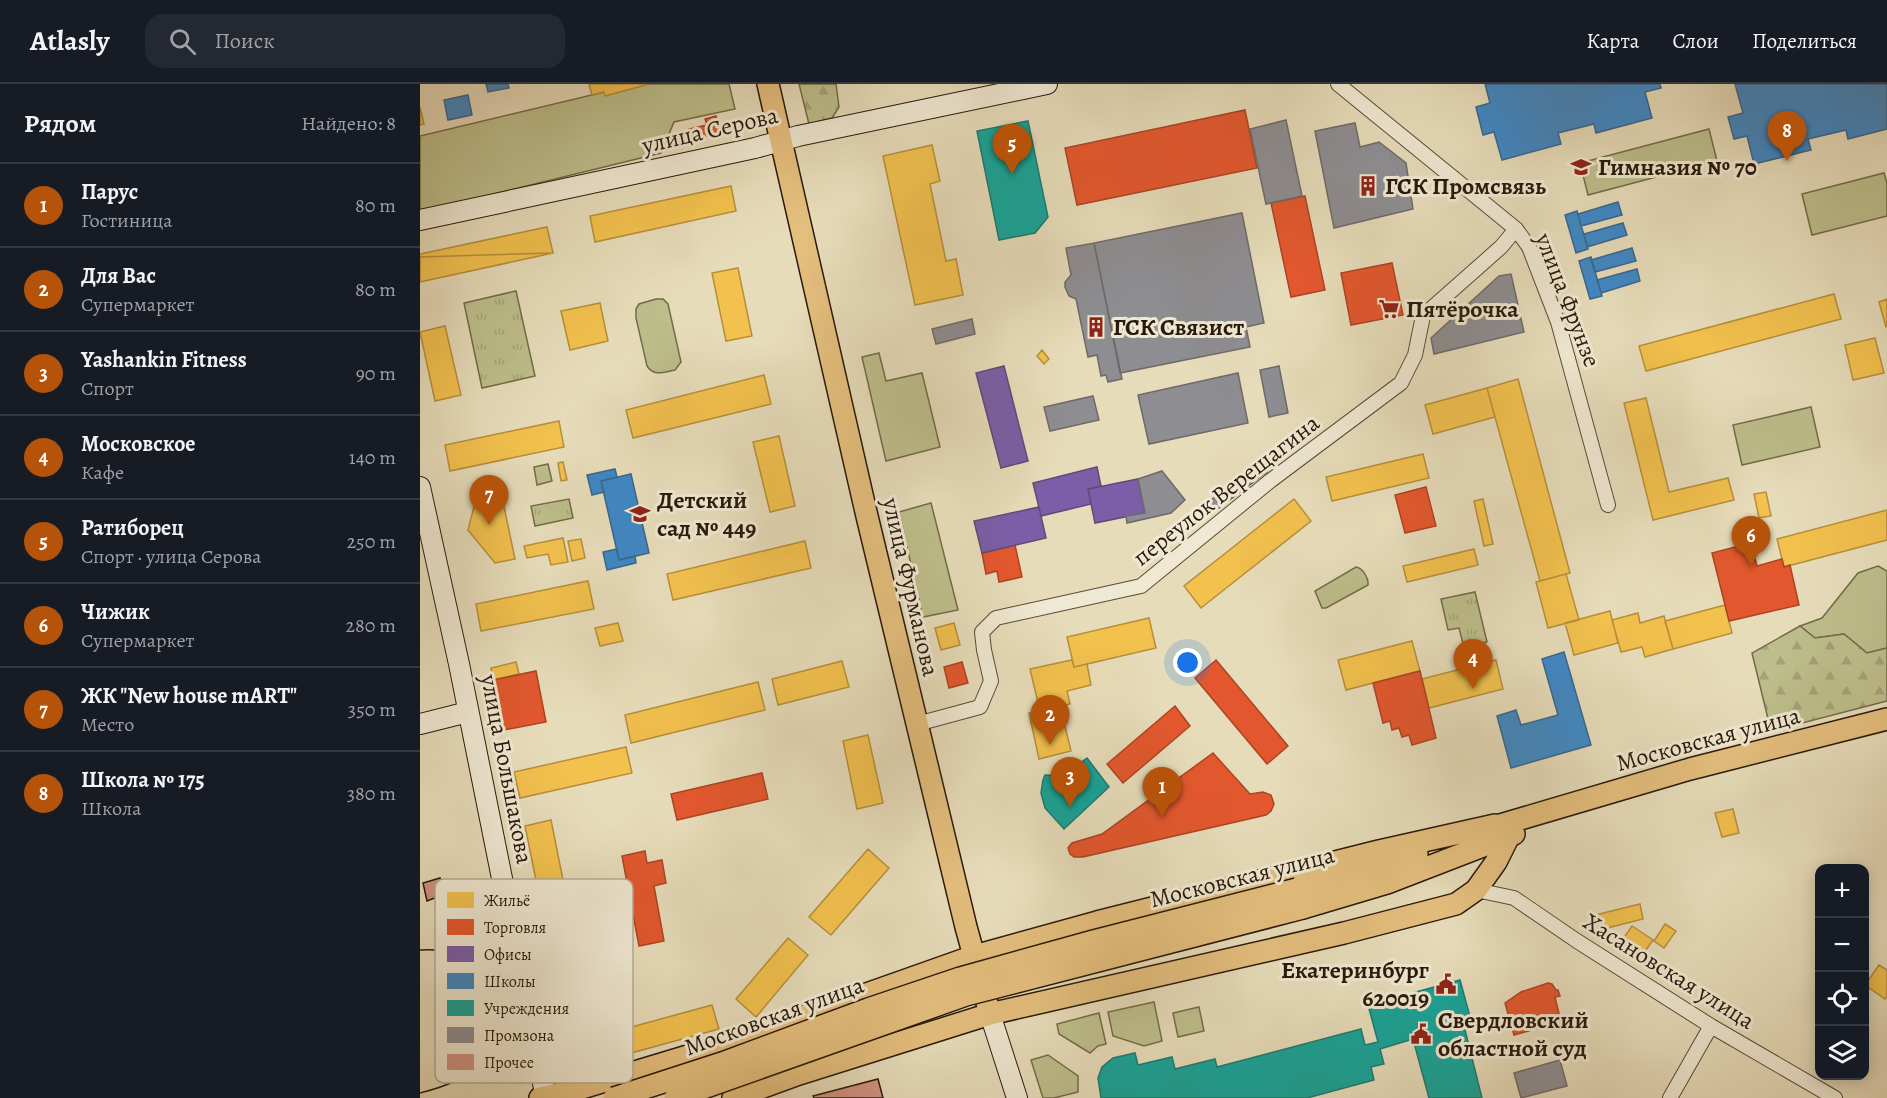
<!DOCTYPE html>
<html lang="ru">
<head>
<meta charset="utf-8">
<style>
	body { margin:0; font-family:Alegreya,serif; background:#242831; color:#f1f3f6 }
	.controls { position:absolute; right:18px; bottom:18px; display:grid; overflow:hidden; border-radius:12px; box-shadow:0 3px 15px #0003 }
	.controls button { width:54px; height:54px; display:grid; place-items:center; padding:0; border:0; border-bottom:2px solid #363941; background:#171b24; color:#f1f3f6; font:30px sans-serif }
	.you { position:absolute; left:768px; top:579px; width:21px; height:21px; margin:-15px; border:4px solid #fff; border-radius:50%; background:#1a73e8; box-shadow:0 0 0 9px #1a73e833 }
	.badge { display:grid; place-items:center; width:39px; height:39px; border-radius:50%; background:#b45309; color:#fff; font-size:20px; font-weight:700 }
	.pin { position:absolute; translate:-50% -50px; filter:drop-shadow(0 2px 3px #0008) }
	.pin::after { content:''; position:absolute; top:32px; width:21px; height:18px; background:inherit; clip-path:polygon(0 0,100% 0,50% 100%) }
	.list { margin:0; padding:0; list-style:none }
	h2 { display:flex; justify-content:space-between; align-items:center; height:78px; margin:0; padding:0 24px; font-size:26px }
	h2 small { font-size:20px; font-weight:400; color:#9ea1a6 }
	.list li { display:grid; grid-template-columns:39px 1fr auto; gap:18px; align-items:center; box-sizing:border-box; height:84px; padding:0 24px; border-top:2px solid #363941 }
	.list b { display:block; font-size:22px; white-space:nowrap }
	.list p { margin:0; font-size:20px; white-space:nowrap; color:#9ea1a6 }
	.list em { font-size:20px; font-style:normal; color:#9ea1a6 }
	.icon { flex:none; width:33px; height:33px; fill:none; stroke:currentColor; stroke-width:2; stroke-linecap:round; stroke-linejoin:round }
	.map { position:relative; flex:none; width:1467px; height:1014px; overflow:hidden }
	header { display:flex; align-items:center; gap:36px; box-sizing:border-box; height:84px; padding:0 30px; background:#171b24; border-bottom:2px solid #363941 }
	header strong { font-size:28px }
	nav { display:flex; gap:33px; margin-inline-start:auto; font-size:21px }
	.search { width:420px; height:54px; background:#242831; display:flex; align-items:center; gap:15px; box-sizing:border-box; padding:0 21px; border-radius:18px; color:#9ea1a6; font-size:22px }
	main { display:flex }
	aside { flex:1; background:#171b24 }
	.map>svg:first-child { display:block }
</style>
</head>
<body>
<header>
<strong>Atlasly</strong>
<div class="search"><svg class="icon" aria-label="search" viewBox="0 0 24 24"><circle cx="10" cy="10" r="6"/><path d="M15 15l6 6"/></svg>Поиск</div>
<nav><a>Карта</a><a>Слои</a><a>Поделиться</a></nav>
</header>
<main>
<aside>
<h2>Рядом<small>Найдено: 8</small></h2>
<ul class="list">
<li><span class="badge">1</span><div><b>Парус</b><p>Гостиница</p></div><em>80 m</em></li>
<li><span class="badge">2</span><div><b>Для Вас</b><p>Супермаркет</p></div><em>80 m</em></li>
<li><span class="badge">3</span><div><b>Yashankin Fitness</b><p>Спорт</p></div><em>90 m</em></li>
<li><span class="badge">4</span><div><b>Московское</b><p>Кафе</p></div><em>140 m</em></li>
<li><span class="badge">5</span><div><b>Ратиборец</b><p>Спорт · улица Серова</p></div><em>250 m</em></li>
<li><span class="badge">6</span><div><b>Чижик</b><p>Супермаркет</p></div><em>280 m</em></li>
<li><span class="badge">7</span><div><b>ЖК &quot;New house mART&quot;</b><p>Место</p></div><em>350 m</em></li>
<li><span class="badge">8</span><div><b>Школа № 175</b><p>Школа</p></div><em>380 m</em></li>
</ul>
</aside>
<div class="map">
<svg width="1467" height="1014" viewBox="0 0 1467 1014">
	<defs>
		<pattern id="forest-firs" width="22" height="20" patternUnits="userSpaceOnUse" patternTransform="scale(1.5)"><rect width="22" height="20" fill="#bdbe8b"/><path d="M5 1l3.5 6h-7zM16 11l3.5 6h-7z" fill="#a2a377"/></pattern>
		<pattern id="park-tufts" width="24" height="20" patternUnits="userSpaceOnUse" patternTransform="scale(1.5)"><rect width="24" height="20" fill="#bdbe8b"/><path d="M3 7l-1-3M5 7V3M7 7l1-3M15 17l-1-3M17 17v-4M19 17l1-3" fill="none" stroke="#a2a377"/></pattern>
	</defs>
	<rect width="100%" height="100%" fill="#e7dcba"/>
	<filter id="stains"><feTurbulence type="fractalNoise" baseFrequency=".00333" numOctaves="4"/><feColorMatrix values="0 0 0 0 .2 0 0 0 0 .09 0 0 0 0 .02 0 0 0 .5 -.17"/></filter>
	<radialGradient id="worn" r=".72"><stop offset=".6" stop-color="#630" stop-opacity="0"/><stop offset="1" stop-color="#630" stop-opacity=".3"/></radialGradient>
	<path fill="#bdbe8b" stroke="#736c4a" stroke-width="1.5" d="M226 0H309L315 25 254 38 241 69 0 128V52L184 8 186 11Z
		M1289 45 1297 77 1168 111 1160 79Z
		M1464 89 1467 99V132L1392 151 1382 110Z
		M236 215H243L248 220 261 278 255 286C244 288 234 293 227 282L216 234V225L219 220Z
		M459 269 466 297 502 289 520 363 466 377 442 273Z
		M1391 323 1400 363 1322 381 1313 341Z
		M128 380 132 397 117 401 114 383Z
		M511 419 538 526 503 533 479 428Z
		M1458 482 1467 487V564L1447 569 1424 550 1395 554 1380 542 1402 534 1438 489Z
		M936 483C943 484 949 495 948 501L906 524H902L895 507Z
		M734 918 742 957 724 962 693 952 688 928Z
		M779 923 784 947 758 953 753 929Z
		M679 929 686 960 678 962 670 969 639 950 637 940Z
		M628 971 658 992V1008L634 1014H623L611 976Z"/>
	<path fill="url(#forest-firs)" stroke="#736c4a" stroke-width="1.5" d="M379 0H416L419 23 412 34 389 40Z
		M1380 542 1395 554 1424 550 1447 569 1467 564V617L1351 647 1332 569Z"/>
	<path fill="url(#park-tufts)" stroke="#736c4a" stroke-width="1.5" d="M96 207 115 292 62 304 44 219Z
		M149 415 153 434 115 442 111 422Z
		M1055 508 1067 558 1044 563 1039 544 1028 546 1021 515Z"/>
	<path fill="#f2c14e" stroke="#b68f3a" stroke-width="1.5" d="M169 0H226V1L185 12 184 8 172 11Z
		M0 23 4 40 0 41Z
		M512 61 520 97 510 100 526 177 536 175 543 211 495 221 463 72Z
		M311 102 316 127 175 158 170 132Z
		M127 143 133 169 0 173V170Z
		M133 169 0 198V173Z
		M318 184 332 252 306 257 292 189Z
		M1414 210 1421 235 1226 287 1219 262Z
		M1467 215V242L1466 243 1459 218Z
		M180 219 188 257 150 266 141 227Z
		M25 242 41 311 15 317 0 248Z
		M1455 254 1464 289 1433 296 1425 261Z
		M622 266 629 275 624 280 617 272Z
		M344 291 351 320 213 354 206 326Z
		M1098 295 1150 489 1120 497 1067 304Z
		M1067 304 1075 333 1013 350 1005 321Z
		M1226 314 1249 408 1308 394 1314 416 1233 436 1204 319Z
		M139 337 144 363 30 387 25 361Z
		M359 352 375 422 350 428 333 358Z
		M1003 370 1009 394 912 417 906 393Z
		M143 378 147 396 141 397 138 379Z
		M79 399 95 475 75 479 48 446 59 403Z
		M1346 408 1351 432 1339 434 1334 410Z
		M874 415 891 437 781 524 764 502Z
		M1063 415 1073 460 1064 462 1054 417Z
		M1467 426V456L1364 483 1357 455Z
		M143 454 148 478 131 481 128 470 107 474 104 462Z
		M161 455 165 474 152 477 148 457Z
		M385 457 391 484 253 516 247 490Z
		M1054 465 1058 481 987 498 983 482Z
		M1146 490 1159 536 1128 544 1116 498Z
		M168 497 174 525 61 547 56 520Z
		M1305 521 1312 549 1253 565 1245 537Z
		M1190 527 1198 559 1154 571 1145 539Z
		M1218 529 1220 539 1244 532 1253 565 1225 573 1222 563 1201 568 1192 536Z
		M729 534 736 564 654 583 647 553Z
		M198 539 203 557 180 562 175 544Z
		M534 539 540 561 521 566 515 544Z
		M992 557 1000 587 926 606 918 576Z
		M652 576 654 583 667 580 671 601 647 607 650 620 640 622 651 667 619 675 609 629 620 627 610 585Z
		M1076 576 1083 605 1009 624 1002 595Z
		M422 577 429 603 358 621 352 595Z
		M96 578 99 590 73 596 71 584Z
		M338 598 345 626 211 659 205 631Z
		M448 651 463 719 437 725 423 657Z
		M206 663 212 689 100 714 94 688Z
		M1313 725 1319 749 1302 753 1295 729Z
		M131 736 145 806 119 811 105 742Z
		M448 765 469 784 411 851 389 833Z
		M1220 820 1223 835 1183 845 1179 830Z
		M1245 840 1256 847 1244 864 1234 857Z
		M1212 842 1233 856 1224 869 1203 855Z
		M368 854 388 871 336 933 316 915Z
		M1459 881 1467 886V912L1465 915 1445 901Z
		M292 921 299 945 160 983 153 959Z"/>
	<path fill="#e4572e" stroke="#ac4423" stroke-width="1.5" d="M825 26 837 84 657 121 645 64Z
		M296 32 300 49 271 55 269 45 287 41 285 35Z
		M885 112 905 206 871 213 851 119Z
		M972 179 983 231 931 241 921 189Z
		M1006 403 1016 442 985 449 975 411Z
		M1331 459 1337 482 1362 475 1364 483 1370 481 1379 521 1309 537 1292 469Z
		M595 461 602 493 579 498 577 487 566 490 562 469Z
		M796 576 868 662 847 680 775 594Z
		M542 578 548 599 529 604 524 583Z
		M116 587 126 638 84 646 73 596Z
		M1000 587 1016 654 992 661 989 651 982 653 979 644 972 646 970 637 963 639 953 599Z
		M755 622 770 642 703 699 687 680Z
		M793 669 830 710 843 708 851 711 854 720 851 727 846 731 663 773H654L650 770 648 764 652 759 682 750Z
		M342 689 348 715 257 736 251 710Z
		M225 767 227 779 242 776 246 799 234 802 244 857 219 862 202 772Z
		M1128 899 1132 900 1136 906H1138L1140 912 1135 913 1141 938 1094 951 1085 919 1101 908Z"/>
	<path fill="#7b5ea7" stroke="#624978" stroke-width="1.5" d="M584 282 608 377 581 384 556 289Z
		M677 383 681 402 668 405 671 420 621 432 613 399Z
		M718 395 725 429 675 439 668 405Z
		M619 423 626 454 562 469 554 437Z"/>
	<path fill="#3f88c5" stroke="#38678d" stroke-width="1.5" d="M66 0H88L89 4 68 8Z
		M1065 0H1240L1241 4 1225 8 1232 34 1176 49 1174 40 1138 49 1141 60 1082 76 1074 48 1063 51 1056 23 1070 19Z
		M1315 0H1467V45L1428 55 1426 46 1388 55 1391 66 1334 80 1327 52 1314 55 1308 33 1323 29Z
		M48 11 52 31 28 36 24 16Z
		M1198 118 1202 131 1161 142 1158 130Z
		M1157 127 1168 165 1156 169 1145 131Z
		M1203 139 1207 151 1167 163 1164 150Z
		M1212 164 1216 177 1175 188 1171 176Z
		M1171 173 1182 212 1170 215 1159 177Z
		M1217 185 1220 197 1181 209 1177 196Z
		M195 385 197 393 181 397 184 408 172 411 167 391Z
		M211 390 229 469 199 476 181 397Z
		M197 465 199 476 215 472 216 479 187 486 183 468Z
		M1144 568 1171 661 1091 684 1077 632 1096 626 1101 641 1138 631 1122 575Z"/>
	<path fill="#17a398" stroke="#1c7a6d" stroke-width="1.5" d="M608 37 628 133 615 149 579 156 557 47Z
		M667 674 689 703 644 745 625 724 621 709 623 696 625 691 643 692Z
		M1040 896 1052 940 1044 942 1062 1014H1009L993 955 960 965 964 980 951 983 954 996 887 1014H681L678 994 682 983 693 974 715 969 718 981 752 973 755 985 795 975 797 983 941 945 945 961 958 958 948 921Z"/>
	<path fill="#8d8d92" stroke="#6f6a69" stroke-width="1.5" d="M866 36 882 112 846 120 830 45Z
		M935 39 940 63 959 58 986 79 993 125 914 144 895 47Z
		M822 129 844 239 826 243 830 263 700 289 674 159Z
		M674 159 702 295 688 298 686 291 681 292 677 271 668 273 656 215 649 212 645 203V198L651 191 646 164Z
		M1091 190 1104 248 1014 270 1011 254 1079 192Z
		M552 235 555 250 516 260 512 245Z
		M859 282 868 329 849 333 840 286Z
		M818 289 828 339 729 360 718 311Z
		M673 312 679 336 630 347 624 323Z
		M844 375 847 388 795 427 786 420Z
		M742 387 765 416 751 429 707 439 706 432 725 429 718 395Z
		M1140 976 1147 1002 1101 1014 1094 989Z"/>
	<path fill="#d09381" stroke="#29190a" stroke-width="1.5" d="M20 794 25 810 7 817 3 799Z
		M458 995 463 1014H394L393 1012Z"/>
	<g fill="none" stroke-linecap="round" stroke-linejoin="round">
		<g stroke="#584a36" stroke-width="16">
			<path id="street" d="M918 0 1096 145 1109 163 1138 238 1188 421
				M497 640 560 623 571 597 564 566 562 548 576 534 721 502 850 397 981 299 995 271 1003 232 1081 163 1096 145
				M1056 806 1094 814 1157 857 1291 942 1415 1014
				M1250 1014 1291 942"/>
		</g>
		<g stroke="#29190a" stroke-width="22">
			<path id="secondary" d="M0 136 335 64 378 52 627 0
				M0 403 39 580 126 1014
				M0 640 48 628
				M570 930 597 1014"/>
		</g>
		<g stroke="#29190a" stroke-width="24">
			<path id="primary" d="M348 0 446 428 546 843 570 930
				M1063 746 1270 685 1467 635
				M877 805 962 783 997 770
				M883 824 967 799 1094 750
				M120 1014 152 1007 294 964 554 872 677 838 959 767 1075 741
				M313 1014 379 990 570 930 924 849 1036 820 1056 806 1076 778 1089 752"/>
		</g>
		<use href="#street" stroke="#efe8d2" stroke-width="14"/>
		<use href="#secondary" stroke="#efe8d2" stroke-width="20"/>
		<use href="#primary" stroke="#e4be7d" stroke-width="21"/>
		<path stroke="#29190a" stroke-width="1.5" d="M0 866C15 865 32 866 45 875 68 891 80 950 63 973 48 995 24 1003 0 1009"/>
		<g stroke="#29190a" stroke-width="24" stroke-linecap="butt">
			<path id="primary-bridge" d="M194 1014 302 979 448 925 540 894 673 857 877 805
				M255 1014 546 911 883 824"/>
		</g>
		<use href="#primary-bridge" stroke="#e4be7d" stroke-width="21"/>
	</g>
	<defs>
		<g id="school-bare" transform="scale(1.62)"><path d="M0-5L7-2L0 1L-7-2ZM-4 1L0 2.5L4 1V4Q0 6-4 4Z" fill="#8f2418" stroke="#efe8d2" stroke-width="2.5" paint-order="stroke"/></g>
		<g id="building-bare" transform="scale(1.62)"><path d="M-4-6H4V6H1V3H-1V6H-4ZM-2.5-4.3h1.7v1.8h-1.7ZM.8-4.3h1.7v1.8H.8ZM-2.5-1h1.7V.8h-1.7ZM.8-1h1.7V.8H.8Z" fill="#8f2418" stroke="#efe8d2" stroke-width="2.5" paint-order="stroke"/></g>
		<g id="supermarket-bare" transform="scale(1.62)"><path d="M-6-5.5h2.5l.6 2H6L4.5 2H-2.5L-4.4-4H-6ZM-1.5 3.2a1.3 1.3 0 1 0 .1 0ZM3 3.2a1.3 1.3 0 1 0 .1 0Z" fill="#8f2418" stroke="#efe8d2" stroke-width="2.5" paint-order="stroke"/></g>
		<g id="civic-bare" transform="scale(1.62)"><path d="M-.6-6.5H3V-4.5H.6V-3L4-1V1h2V6H-6V1h2V-1L-.6-3ZM-1.2 2.5V6h2.4V2.5Z" fill="#8f2418" stroke="#efe8d2" stroke-width="2.5" paint-order="stroke"/></g>
	</defs>
	<g fill-rule="evenodd">
		<use href="#school-bare" x="1161" y="83"/>
		<use href="#building-bare" x="948" y="102"/>
		<use href="#supermarket-bare" x="969" y="225"/>
		<use href="#building-bare" x="676" y="243"/>
		<use href="#school-bare" x="220" y="430"/>
		<use href="#civic-bare" x="1026" y="900"/>
		<use href="#civic-bare" x="1001" y="950"/>
	</g>
	<g text-anchor="middle" stroke-width="6" stroke-linejoin="round" paint-order="stroke">
		<g font-size="24" fill="#29190a" stroke="#efe8d2">
			<text transform="translate(290 46) rotate(-13)" y="8">улица Серова</text>
			<text transform="translate(1148 216) rotate(69)" y="8">улица Фрунзе</text>
			<text transform="translate(806 406) rotate(-38)" y="8">переулок Верещагина</text>
			<text transform="translate(491 503) rotate(77)" y="8">улица Фурманова</text>
			<text transform="translate(1288 655) rotate(-15)" y="8">Московская улица</text>
			<text transform="translate(87 685) rotate(79)" y="8">улица Большакова</text>
			<text transform="translate(822 793) rotate(-14)" y="8">Московская улица</text>
			<text transform="translate(1249 887) rotate(32)" y="8">Хасановская улица</text>
			<text transform="translate(354 932) rotate(-20)" y="8">Московская улица</text>
		</g>
		<g font-size="24" font-weight="bold" fill="#29190a" stroke="#efe8d2" text-anchor="start">
			<text x="1178" y="91">Гимназия № 70</text>
			<text x="965" y="110">ГСК Промсвязь</text>
			<text x="986" y="233">Пятёрочка</text>
			<text x="693" y="251">ГСК Связист</text>
			<text x="237" y="424">Детский<tspan x="237" dy="28">сад № 449</tspan></text>
			<text x="1009" y="894" text-anchor="end">Екатеринбург<tspan x="1009" dy="28">620019</tspan></text>
			<text x="1018" y="944">Свердловский<tspan x="1018" dy="28">областной суд</tspan></text>
		</g>
	</g>
	<rect x="15" y="795" width="198" height="204" rx="9" fill="#efe8d2" stroke="#b4aa96" stroke-width="1.5"/>
	<rect x="27" y="808" width="27" height="16" fill="#f2c14e"/>
	<rect x="27" y="835" width="27" height="16" fill="#e4572e"/>
	<rect x="27" y="862" width="27" height="16" fill="#7b5ea7"/>
	<rect x="27" y="889" width="27" height="16" fill="#3f88c5"/>
	<rect x="27" y="916" width="27" height="16" fill="#17a398"/>
	<rect x="27" y="943" width="27" height="16" fill="#8d8d92"/>
	<rect x="27" y="970" width="27" height="16" fill="#d09381"/>
	<g font-size="16" fill="#29190a">
		<text x="64" y="822">Жильё</text>
		<text x="64" y="849">Торговля</text>
		<text x="64" y="876">Офисы</text>
		<text x="64" y="903">Школы</text>
		<text x="64" y="930">Учреждения</text>
		<text x="64" y="957">Промзона</text>
		<text x="64" y="984">Прочее</text>
	</g>
	<rect width="100%" height="100%" filter="url(#stains)"/>
	<rect width="100%" height="100%" fill="url(#worn)"/>
</svg>
<div class="controls">
<button>+</button>
<button>−</button>
<button><svg class="icon" aria-label="locate" viewBox="0 0 24 24"><circle cx="12" cy="12" r="6"/><path d="M12 2v4M12 18v4M2 12h4M18 12h4"/></svg></button>
<button><svg class="icon" aria-label="layers" viewBox="0 0 24 24"><path d="M12 4l9 5-9 5-9-5zM3 14l9 5 9-5"/></svg></button>
</div>
<div class="you"></div>
<div class="pin badge" style="left:742px;top:733px">1</div>
<div class="pin badge" style="left:630px;top:661px">2</div>
<div class="pin badge" style="left:650px;top:723px">3</div>
<div class="pin badge" style="left:1053px;top:605px">4</div>
<div class="pin badge" style="left:592px;top:90px">5</div>
<div class="pin badge" style="left:1331px;top:482px">6</div>
<div class="pin badge" style="left:69px;top:441px">7</div>
<div class="pin badge" style="left:1367px;top:77px">8</div>
</div>
</main>
</body>
</html>
